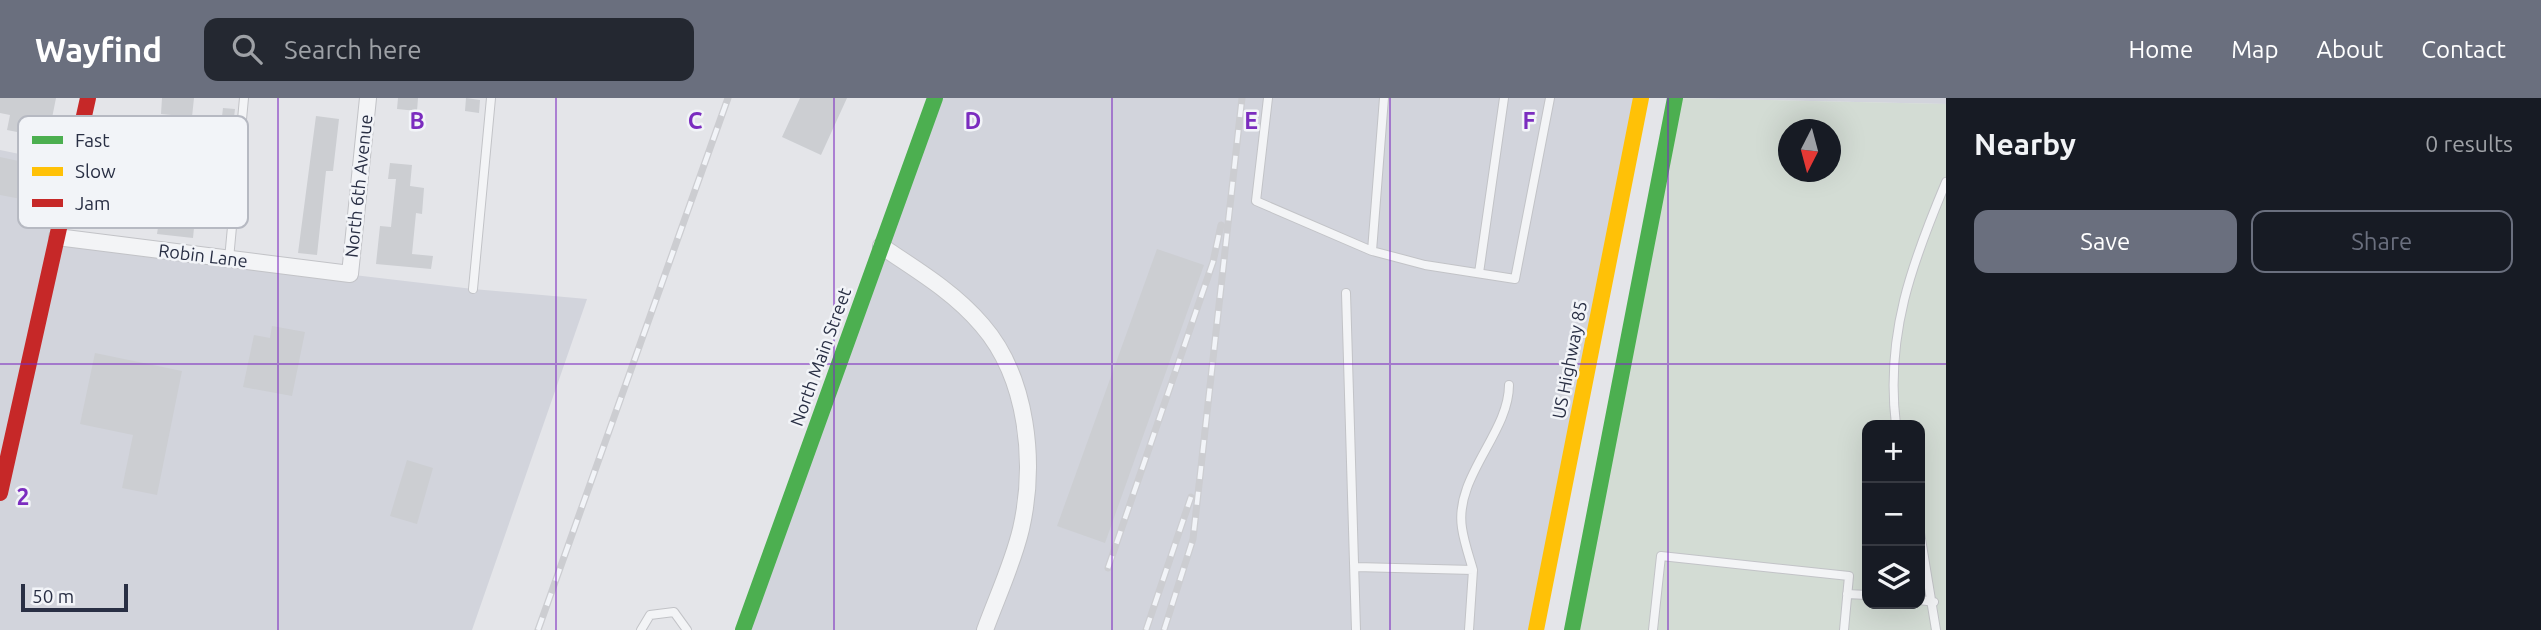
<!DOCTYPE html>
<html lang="en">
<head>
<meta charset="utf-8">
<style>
	body { margin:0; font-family:Ubuntu,sans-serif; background:#242831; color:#f1f3f6 }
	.controls { position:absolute; right:21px; bottom:21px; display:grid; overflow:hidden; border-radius:14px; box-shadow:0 7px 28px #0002 }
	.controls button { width:63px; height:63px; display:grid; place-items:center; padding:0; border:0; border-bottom:2px solid #363941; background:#171b24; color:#f1f3f6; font:35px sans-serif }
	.compass { position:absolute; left:1778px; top:21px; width:63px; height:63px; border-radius:50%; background:#171b24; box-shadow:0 7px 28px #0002; rotate:186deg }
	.scale { position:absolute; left:21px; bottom:18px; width:107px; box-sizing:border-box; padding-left:7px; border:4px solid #292f44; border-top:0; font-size:19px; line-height:24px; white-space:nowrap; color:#292f44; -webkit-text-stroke:5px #f2f4f8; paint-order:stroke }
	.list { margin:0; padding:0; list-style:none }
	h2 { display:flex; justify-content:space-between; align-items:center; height:91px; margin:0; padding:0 28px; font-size:30px }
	h2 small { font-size:23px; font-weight:400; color:#9ea1a6 }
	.actions { display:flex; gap:14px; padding:21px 28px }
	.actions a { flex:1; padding:16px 0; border:2px solid #6a6f7e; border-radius:14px; text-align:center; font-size:24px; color:#6a6f7e }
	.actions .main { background:#6a6f7e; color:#fff }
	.icon { flex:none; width:38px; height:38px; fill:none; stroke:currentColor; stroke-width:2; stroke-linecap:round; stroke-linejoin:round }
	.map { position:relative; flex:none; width:1946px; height:532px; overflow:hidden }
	header { display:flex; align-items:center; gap:42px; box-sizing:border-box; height:98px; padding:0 35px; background:#6a6f7e; color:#fff }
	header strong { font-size:33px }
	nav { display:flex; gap:38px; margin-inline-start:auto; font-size:24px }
	.search { width:490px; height:63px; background:#242831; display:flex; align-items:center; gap:18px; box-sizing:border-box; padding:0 24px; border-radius:14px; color:#9ea1a6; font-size:26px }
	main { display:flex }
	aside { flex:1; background:#171b24 }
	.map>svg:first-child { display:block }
</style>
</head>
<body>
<header>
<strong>Wayfind</strong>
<div class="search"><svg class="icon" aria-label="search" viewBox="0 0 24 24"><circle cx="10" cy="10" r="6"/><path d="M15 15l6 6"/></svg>Search here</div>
<nav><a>Home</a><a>Map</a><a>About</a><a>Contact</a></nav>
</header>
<main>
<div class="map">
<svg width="1946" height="532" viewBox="0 0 1946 532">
	<rect width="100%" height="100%" fill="#e4e5e9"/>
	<path fill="#d2d4dc" d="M935 0H1641L1536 532H743Z
		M1675 0H1946V6Z
		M0 52 73 67 57 142 473 191 587 201 472 532H0Z"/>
	<path fill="#d3dcd4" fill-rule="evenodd" d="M1675 0 1946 6V532H1572ZM1788 32H1830V74H1788ZM1867 327H1920V506H1867Z"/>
	<path fill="#ccced2" d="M0 0H56L48 40 7 32 10 17 0 15Z
		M162 0H194L192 19 161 16Z
		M398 0H418L417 13 397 11Z
		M466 0 480 2 479 15 465 13Z
		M800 0H847L821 57 782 39Z
		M223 10 235 11 233 28 221 27Z
		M316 18 339 21 333 73H326L317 157 298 155Z
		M0 59 28 65 21 101 0 97Z
		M390 65 412 67 410 88 424 90 422 116 416 115 412 156 433 158 431 171 376 166 380 128 391 129 396 81H388Z
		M160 116 195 120 193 140 157 136Z
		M1157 151 1204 167 1105 445 1057 428Z
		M272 228 305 234 292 298 243 289 254 237 270 240Z
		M95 255 182 273 157 397 122 390 133 337 80 326Z
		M407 362 433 370 417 426 390 418Z"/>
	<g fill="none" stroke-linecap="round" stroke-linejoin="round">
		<g stroke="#c2c3c7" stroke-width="10">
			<path id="lane" d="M1268 0 1256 103 1372 153
				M1384 0 1372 153 1425 167 1515 181 1550 0
				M229 161 244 0
				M1479 175 1504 0
				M473 191 491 0
				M1346 195 1356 532
				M1896 327C1885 237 1912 165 1946 84
				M1920 435 1936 532
				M1356 469 1473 472 1469 532
				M1473 472C1469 458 1464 444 1462 430 1454 379 1509 335 1509 287
				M1847 496 1867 497
				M1920 502 1934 504
				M641 532 650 517 674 514 687 532
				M1653 532 1661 458 1849 478 1844 532"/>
		</g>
		<g stroke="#c2c3c7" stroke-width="18">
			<path id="street" d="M57 139 350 176 368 0
				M881 148C917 172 954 194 982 227 1028 280 1036 365 1021 431 1013 465 997 499 985 532"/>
		</g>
		<use href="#lane" stroke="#f3f4f6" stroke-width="8"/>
		<use href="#street" stroke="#f3f4f6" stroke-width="16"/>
		<path stroke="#4caf50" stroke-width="16" d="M743 532 935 0
			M1572 532 1675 0"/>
		<path stroke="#ffc107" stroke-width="16" d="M1536 532 1641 0"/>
		<path stroke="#c62828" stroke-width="16" d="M0 395 88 0"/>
		<g stroke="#cccdd1" stroke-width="7">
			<path id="rail" d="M1108 470 1213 164 1221 127
				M538 532 728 0
				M1146 532 1191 399
				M1164 532 1193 441 1242 0"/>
		</g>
		<use href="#rail" stroke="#f2f4f8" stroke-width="4.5" stroke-dasharray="13" stroke-linecap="butt"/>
	</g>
	<path fill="none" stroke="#7b2cbf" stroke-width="2" stroke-opacity="0.55" d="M278 0V532M556 0V532M834 0V532M1112 0V532M1390 0V532M1668 0V532M0 266H1946"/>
	<g text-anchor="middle" stroke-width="5" stroke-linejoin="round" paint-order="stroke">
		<g font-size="18" fill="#292f44" stroke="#f2f4f8">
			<text transform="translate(359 88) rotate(-84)" y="6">North 6th Avenue</text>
			<text transform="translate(203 158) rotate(7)" y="6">Robin Lane</text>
			<text transform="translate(821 259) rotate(-70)" y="6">North Main Street</text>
			<text transform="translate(1570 262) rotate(-79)" y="6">US Highway 85</text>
		</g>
	</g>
	<rect x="18" y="18" width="230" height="112" rx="10" fill="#f2f4f8" stroke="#b6b9c2" stroke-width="2"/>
	<rect x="32" y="38" width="31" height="8" fill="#4caf50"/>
	<rect x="32" y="69" width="31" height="9" fill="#ffc107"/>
	<rect x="32" y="101" width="31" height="8" fill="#c62828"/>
	<g font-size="19" fill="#292f44">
		<text x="75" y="49">Fast</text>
		<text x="75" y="80">Slow</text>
		<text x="75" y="112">Jam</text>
	</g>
	<g font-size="23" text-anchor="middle" font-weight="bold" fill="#7b2cbf" stroke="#f2f4f8" stroke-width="5" stroke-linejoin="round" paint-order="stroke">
		<text x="417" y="31">B</text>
		<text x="695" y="31">C</text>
		<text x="973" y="31">D</text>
		<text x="1251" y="31">E</text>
		<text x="1529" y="31">F</text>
		<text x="23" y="407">2</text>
	</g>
</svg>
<div class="controls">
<button>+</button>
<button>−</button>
<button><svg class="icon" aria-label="layers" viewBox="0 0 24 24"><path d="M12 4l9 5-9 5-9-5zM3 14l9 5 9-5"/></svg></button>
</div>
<svg class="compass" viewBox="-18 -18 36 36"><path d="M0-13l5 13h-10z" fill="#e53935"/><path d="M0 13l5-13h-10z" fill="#9ea1a6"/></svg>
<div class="scale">50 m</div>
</div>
<aside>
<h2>Nearby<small>0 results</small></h2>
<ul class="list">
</ul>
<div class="actions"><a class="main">Save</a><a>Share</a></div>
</aside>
</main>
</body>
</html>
